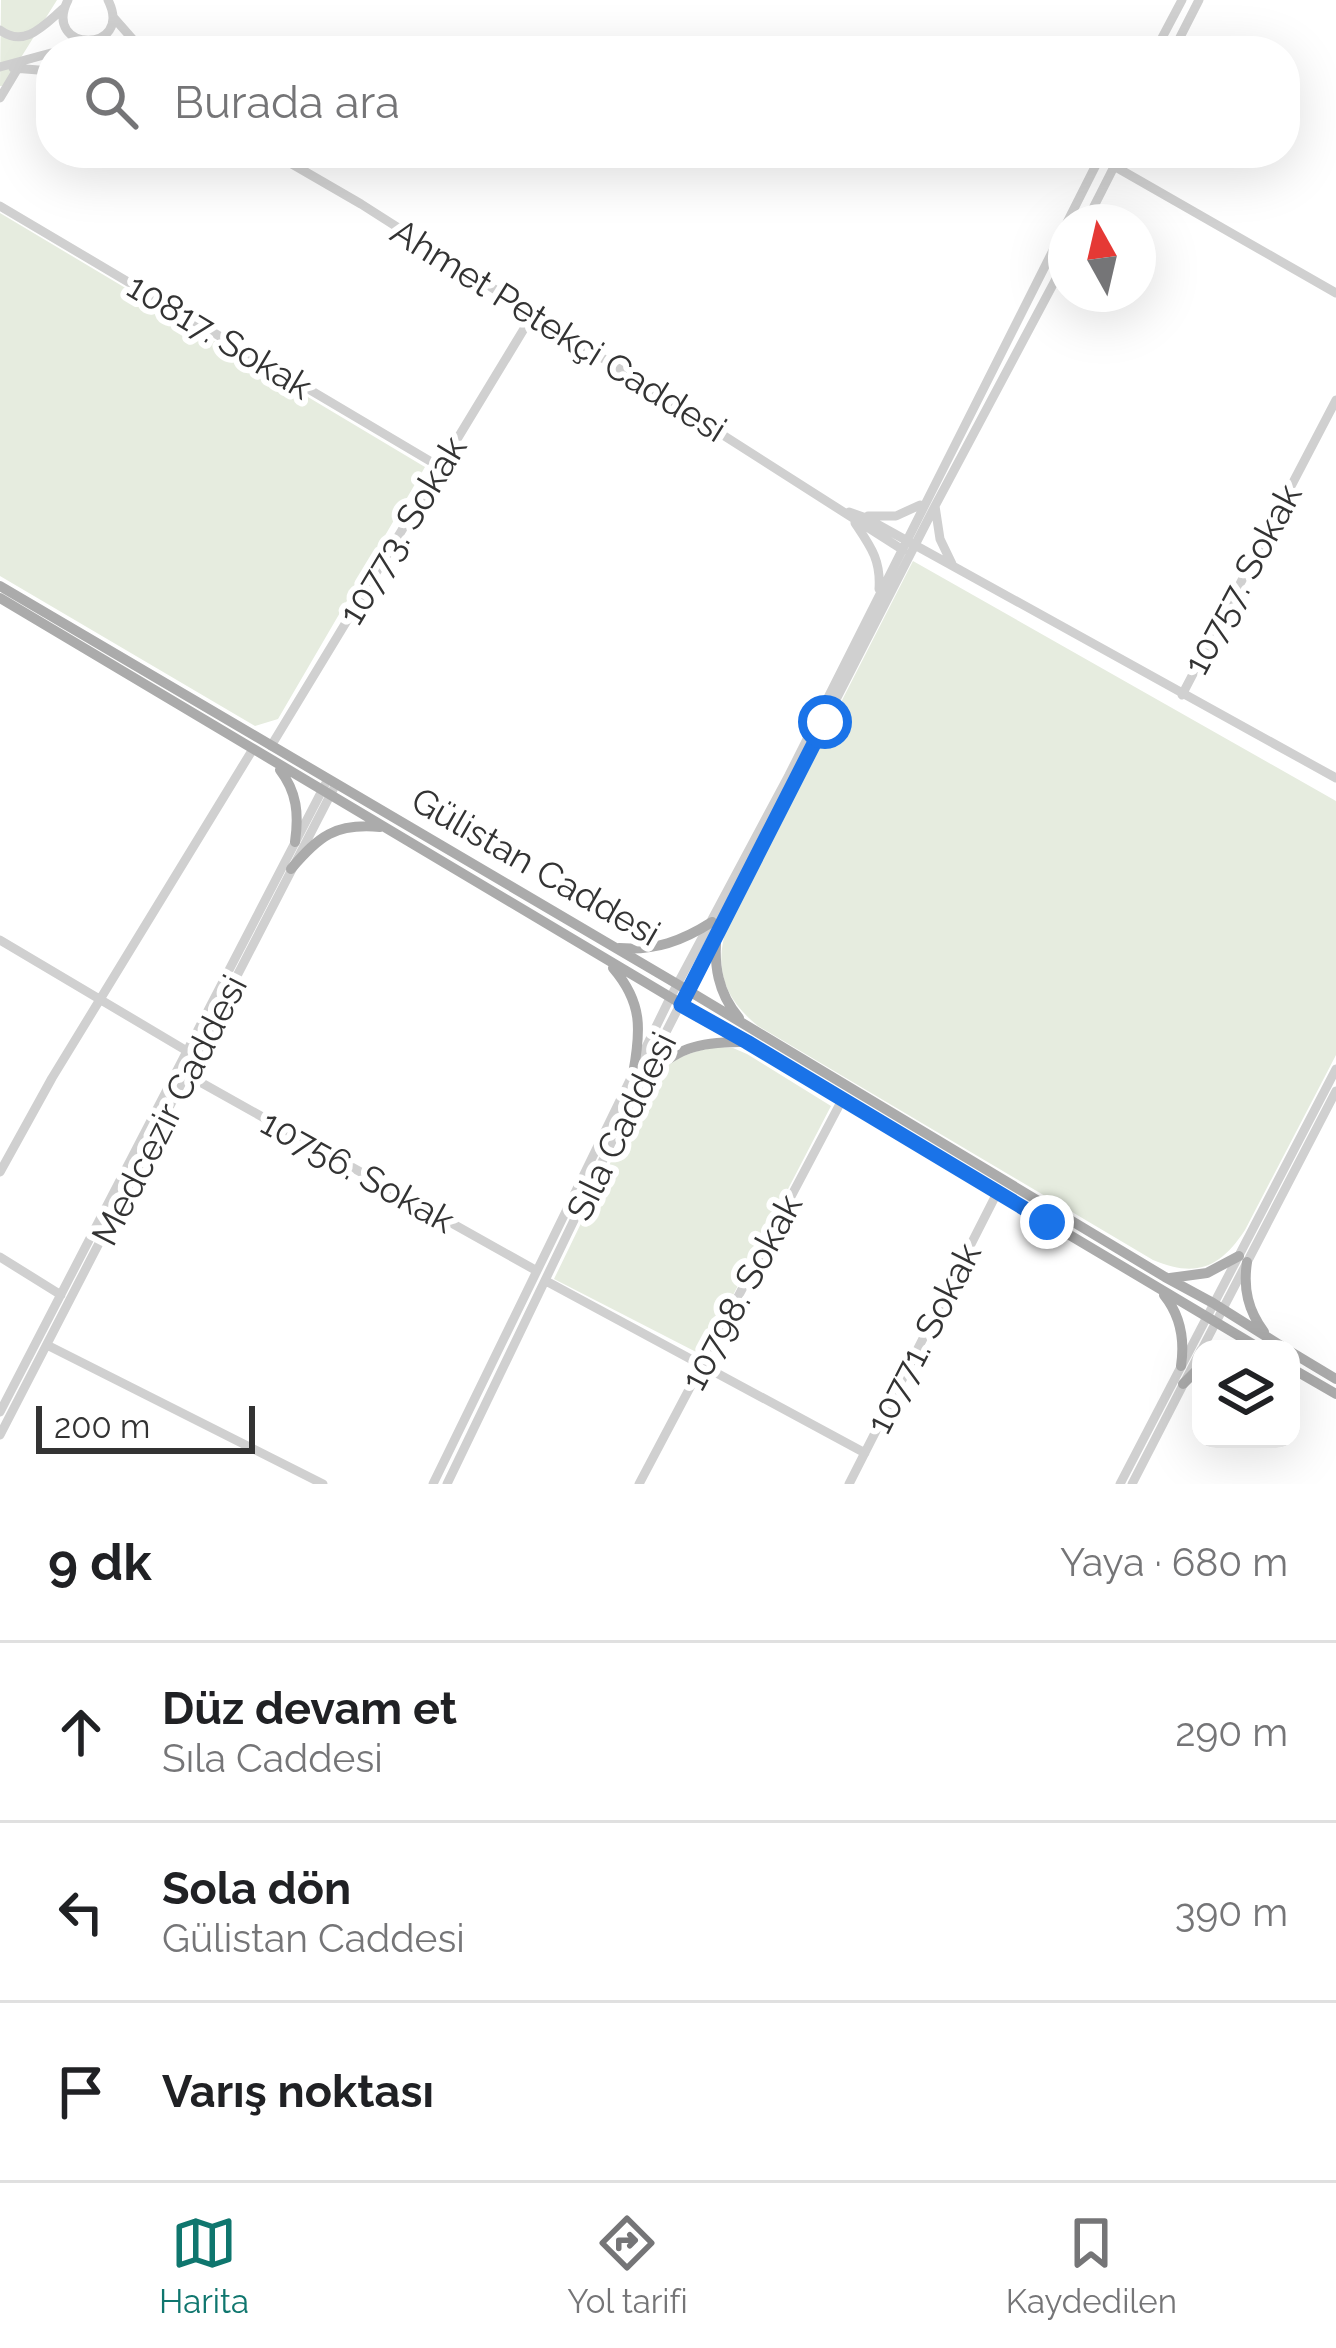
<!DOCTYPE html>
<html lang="tr">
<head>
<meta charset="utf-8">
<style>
	body { margin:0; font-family:Raleway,sans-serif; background:#f2f2f2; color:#202124 }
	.controls { position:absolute; right:36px; bottom:36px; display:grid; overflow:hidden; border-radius:24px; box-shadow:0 12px 48px #0002 }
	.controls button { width:108px; height:108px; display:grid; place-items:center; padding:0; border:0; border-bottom:3px solid #e0e0e0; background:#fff; color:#202124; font:60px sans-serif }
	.compass { position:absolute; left:1048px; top:204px; width:108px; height:108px; border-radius:50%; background:#fff; box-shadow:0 12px 48px #0002; rotate:352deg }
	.scale { position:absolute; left:36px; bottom:30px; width:219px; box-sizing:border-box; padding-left:12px; border:6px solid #333; border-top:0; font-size:33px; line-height:42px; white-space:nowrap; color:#333; -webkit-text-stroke:9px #fff; paint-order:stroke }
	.stop { position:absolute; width:36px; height:36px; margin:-27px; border:9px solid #1a73e8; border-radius:50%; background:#fff }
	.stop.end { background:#1a73e8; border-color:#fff; box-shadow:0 3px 12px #0008 }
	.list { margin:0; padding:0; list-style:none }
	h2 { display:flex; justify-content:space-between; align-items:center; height:156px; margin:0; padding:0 48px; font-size:51px }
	h2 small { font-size:39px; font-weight:400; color:#757577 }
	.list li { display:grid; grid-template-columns:78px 1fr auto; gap:36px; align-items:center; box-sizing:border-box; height:180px; padding:0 48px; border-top:3px solid #e0e0e0 }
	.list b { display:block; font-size:45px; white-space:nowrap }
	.list p { margin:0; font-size:39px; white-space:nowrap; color:#757577 }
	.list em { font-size:39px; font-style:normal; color:#757577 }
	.icon { flex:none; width:66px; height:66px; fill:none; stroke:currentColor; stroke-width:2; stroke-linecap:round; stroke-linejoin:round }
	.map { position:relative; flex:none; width:1336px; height:1484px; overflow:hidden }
	.search { position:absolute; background:#fff; box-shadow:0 12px 48px #0002; left:36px; right:36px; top:36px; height:132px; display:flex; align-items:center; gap:30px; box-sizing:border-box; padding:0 42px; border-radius:48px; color:#757577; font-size:45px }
	.sheet { height:696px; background:#fff }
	nav { display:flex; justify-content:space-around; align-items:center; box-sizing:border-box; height:168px; border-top:3px solid #e0e0e0; background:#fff; font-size:33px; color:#757577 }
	nav a { display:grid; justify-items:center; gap:6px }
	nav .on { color:#0f766e }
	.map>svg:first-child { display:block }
</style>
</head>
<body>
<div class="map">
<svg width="1336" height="1484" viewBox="0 0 1336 1484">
	<rect width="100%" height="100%" fill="#fff"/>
	<path fill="#e6ecdf" d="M1 0H57L3 86H0Z
		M0 213 425 467 278 719 255 726 0 576Z
		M913 561 1336 801V1055L1245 1230C1220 1268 1196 1278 1153 1260L758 1026C723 998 713 966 728 924Z
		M718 1047 733 1048 747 1054 831 1106 702 1355 554 1279 652 1077C672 1059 691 1051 718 1047Z"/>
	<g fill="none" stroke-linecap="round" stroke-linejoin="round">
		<path stroke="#d0d0d0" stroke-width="9" d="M68 0C41 53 135 54 108 0
			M114 18 143 51
			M0 30C25 49 45 24 64 8
			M58 51 80 40
			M1155 51 1182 0
			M1173 51 1199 0
			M0 67 51 53
			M13 68 51 71
			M0 98 18 68
			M273 153 361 204 903 550
			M1114 166 1336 293
			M0 206 440 467
			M1086 222 1121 153
			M935 506 940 539 952 564
			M849 512 866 518 1336 778
			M868 516H896L920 505
			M855 523C871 547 881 560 879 589
			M1182 695 1336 400
			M271 746 533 314
			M0 940 192 1054
			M184 1073 537 1271
			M0 1172 52 1078 253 749
			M0 1257 61 1295
			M546 1281 865 1453
			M47 1345 323 1484
			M1202 1349 1336 1091
			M0 1412 328 779
			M0 1435 336 784
			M433 1484 670 998 789 775 1102 153
			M447 1484 641 1081 935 506 1066 260
			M639 1484 842 1100
			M849 1484 997 1193
			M1120 1484 1336 1069
			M1132 1484 1201 1350"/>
		<path stroke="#ababab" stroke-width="10" d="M0 586 689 991 1165 1277 1213 1303 1286 1349
			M0 598 1261 1349
			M280 770C297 792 299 814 295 842
			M291 869C319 836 335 823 380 827
			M717 932C713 965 718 993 739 1018
			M619 948C655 951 682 941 712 922
			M613 968C643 1003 641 1030 633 1074
			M641 1081C676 1048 698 1041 746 1042
			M1247 1262C1243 1289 1248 1310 1264 1332
			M1170 1278 1207 1273 1239 1256
			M1164 1295C1181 1316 1185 1339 1181 1366
			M1291 1352 1336 1379
			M1291 1368 1336 1394
			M1183 1384 1201 1366"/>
	</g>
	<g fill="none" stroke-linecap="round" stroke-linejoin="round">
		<path stroke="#1a73e8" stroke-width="15" d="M825 722 681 1005 747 1042 1047 1222"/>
	</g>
	<g text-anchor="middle" stroke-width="12" stroke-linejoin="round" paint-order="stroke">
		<g font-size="36" fill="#333" stroke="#fff">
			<text transform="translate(559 330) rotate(32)" y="13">Ahmet Petekçi Caddesi</text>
			<text transform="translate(220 336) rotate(31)" y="13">10817. Sokak</text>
			<text transform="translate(402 530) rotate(-59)" y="13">10773. Sokak</text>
			<text transform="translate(1242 579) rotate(-62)" y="13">10757. Sokak</text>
			<text transform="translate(536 866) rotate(30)" y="13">Gülistan Caddesi</text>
			<text transform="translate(169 1110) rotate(-63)" y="13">Medcezir Caddesi</text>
			<text transform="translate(621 1126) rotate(-64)" y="13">Sıla Caddesi</text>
			<text transform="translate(358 1171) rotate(29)" y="13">10756. Sokak</text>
			<text transform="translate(741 1292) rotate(-62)" y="13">10798. Sokak</text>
			<text transform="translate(923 1338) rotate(-63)" y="13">10771. Sokak</text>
		</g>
	</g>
</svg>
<div class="controls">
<button><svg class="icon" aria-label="layers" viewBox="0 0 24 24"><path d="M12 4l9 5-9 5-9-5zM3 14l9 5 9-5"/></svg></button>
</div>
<svg class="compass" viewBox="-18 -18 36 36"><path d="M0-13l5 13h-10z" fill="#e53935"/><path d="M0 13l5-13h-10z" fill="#757577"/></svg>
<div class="scale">200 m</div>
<div class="stop" style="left:825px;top:722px"></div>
<div class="stop end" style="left:1047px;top:1222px"></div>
<div class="search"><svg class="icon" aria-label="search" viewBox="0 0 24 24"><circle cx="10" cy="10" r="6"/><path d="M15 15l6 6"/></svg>Burada ara</div>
</div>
<section class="sheet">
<h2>9 dk<small>Yaya · 680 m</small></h2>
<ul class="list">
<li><svg class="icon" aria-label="ahead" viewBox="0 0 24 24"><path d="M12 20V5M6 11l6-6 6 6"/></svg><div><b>Düz devam et</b><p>Sıla Caddesi</p></div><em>290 m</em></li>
<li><svg class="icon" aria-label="left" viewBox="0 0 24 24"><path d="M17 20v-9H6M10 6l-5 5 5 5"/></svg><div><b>Sola dön</b><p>Gülistan Caddesi</p></div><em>390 m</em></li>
<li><svg class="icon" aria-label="arrive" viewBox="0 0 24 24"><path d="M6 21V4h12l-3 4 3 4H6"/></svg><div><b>Varış noktası</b></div></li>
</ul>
</section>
<nav>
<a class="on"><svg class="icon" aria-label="map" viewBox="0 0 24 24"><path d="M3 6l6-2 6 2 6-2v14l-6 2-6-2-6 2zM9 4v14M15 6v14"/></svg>Harita</a>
<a><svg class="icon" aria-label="directions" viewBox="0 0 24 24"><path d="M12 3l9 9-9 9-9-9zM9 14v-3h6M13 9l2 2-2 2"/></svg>Yol tarifi</a>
<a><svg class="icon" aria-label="saved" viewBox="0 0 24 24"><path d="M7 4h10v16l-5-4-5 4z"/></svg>Kaydedilen</a>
</nav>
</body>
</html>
